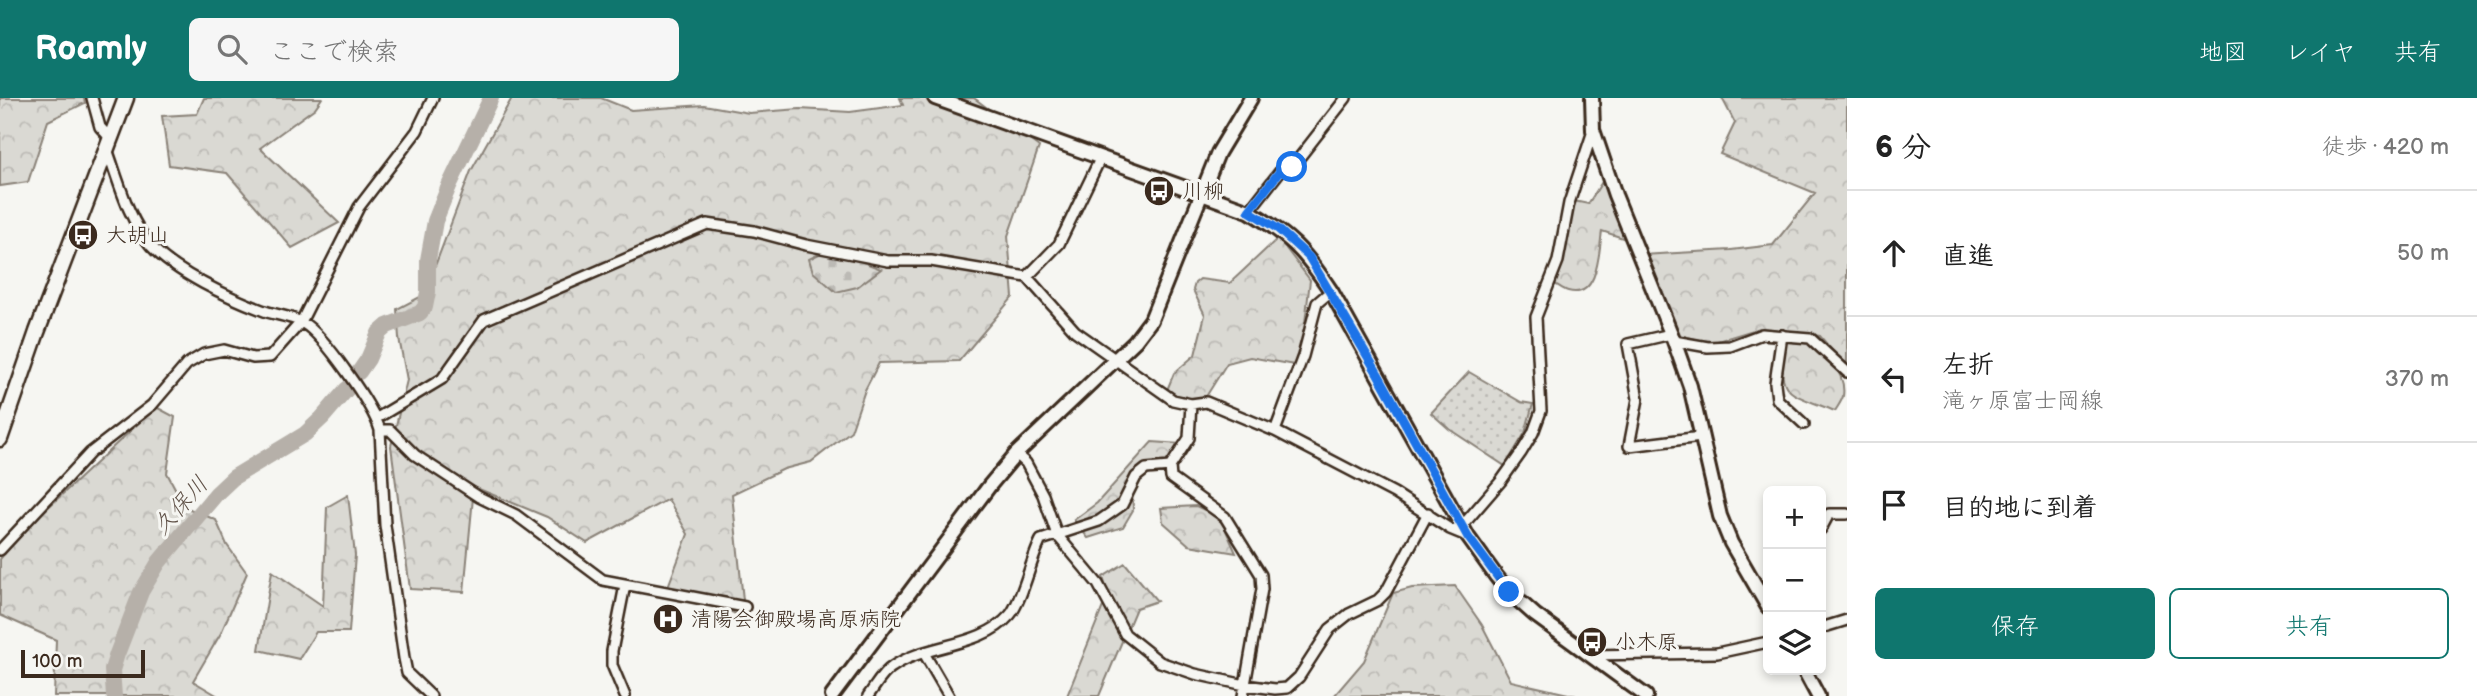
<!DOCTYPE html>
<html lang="ja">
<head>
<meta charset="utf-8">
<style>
	body { margin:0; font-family:"Balsamiq Sans","Klee One",sans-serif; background:#f6f6f6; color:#222 }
	.controls { position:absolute; right:21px; bottom:21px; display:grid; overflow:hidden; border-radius:10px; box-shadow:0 4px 10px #0003 }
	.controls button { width:63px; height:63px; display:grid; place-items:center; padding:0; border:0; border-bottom:2px solid #e0e0e0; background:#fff; color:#222; font:35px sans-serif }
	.scale { position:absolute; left:21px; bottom:18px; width:124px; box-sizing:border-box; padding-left:7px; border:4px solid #3b2a1e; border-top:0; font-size:19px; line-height:24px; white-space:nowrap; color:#3b2a1e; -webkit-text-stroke:5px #f6f6f2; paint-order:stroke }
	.stop { position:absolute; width:21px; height:21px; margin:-16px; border:5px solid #1a73e8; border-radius:50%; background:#fff }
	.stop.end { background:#1a73e8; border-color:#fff; box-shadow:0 2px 7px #0008 }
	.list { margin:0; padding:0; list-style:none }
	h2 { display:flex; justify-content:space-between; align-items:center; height:91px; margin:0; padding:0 28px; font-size:30px }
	h2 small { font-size:23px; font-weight:400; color:#767676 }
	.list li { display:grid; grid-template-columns:46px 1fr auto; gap:21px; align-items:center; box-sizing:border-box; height:126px; padding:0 28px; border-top:2px solid #e0e0e0 }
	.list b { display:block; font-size:26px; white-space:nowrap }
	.list p { margin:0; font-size:23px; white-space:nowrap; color:#767676 }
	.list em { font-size:23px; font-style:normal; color:#767676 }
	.actions { display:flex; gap:14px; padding:21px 28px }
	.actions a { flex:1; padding:16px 0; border:2px solid #0f766e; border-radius:10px; text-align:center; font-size:24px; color:#0f766e }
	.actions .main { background:#0f766e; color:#fff }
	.icon { flex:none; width:38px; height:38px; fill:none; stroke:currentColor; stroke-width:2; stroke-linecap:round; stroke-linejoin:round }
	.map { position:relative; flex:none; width:1847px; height:598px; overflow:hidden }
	header { display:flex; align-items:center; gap:42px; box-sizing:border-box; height:98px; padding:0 35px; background:#0f766e; color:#fff }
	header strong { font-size:33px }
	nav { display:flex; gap:38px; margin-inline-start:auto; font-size:24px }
	.search { width:490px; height:63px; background:#f6f6f6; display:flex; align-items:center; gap:18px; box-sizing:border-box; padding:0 24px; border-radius:10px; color:#767676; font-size:26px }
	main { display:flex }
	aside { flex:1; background:#fff }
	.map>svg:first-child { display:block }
</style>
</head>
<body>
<header>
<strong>Roamly</strong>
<div class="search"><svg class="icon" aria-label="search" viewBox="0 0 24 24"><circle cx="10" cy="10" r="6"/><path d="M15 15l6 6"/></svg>ここで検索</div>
<nav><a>地図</a><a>レイヤ</a><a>共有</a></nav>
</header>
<main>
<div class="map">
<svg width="1847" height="598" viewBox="0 0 1847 598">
	<defs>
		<pattern id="grass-dots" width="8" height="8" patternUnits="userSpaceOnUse" patternTransform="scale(1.75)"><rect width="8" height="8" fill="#dad9d3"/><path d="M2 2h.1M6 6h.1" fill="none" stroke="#bcbab5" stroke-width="1.8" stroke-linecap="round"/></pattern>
		<pattern id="forest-crowns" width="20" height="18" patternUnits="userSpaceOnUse" patternTransform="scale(1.75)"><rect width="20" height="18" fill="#dad9d3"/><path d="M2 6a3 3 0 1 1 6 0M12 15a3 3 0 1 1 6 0" fill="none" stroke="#bcbab5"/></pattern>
		<pattern id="cemetery-stones" width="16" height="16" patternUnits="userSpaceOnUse" patternTransform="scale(1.75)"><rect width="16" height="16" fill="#dad9d3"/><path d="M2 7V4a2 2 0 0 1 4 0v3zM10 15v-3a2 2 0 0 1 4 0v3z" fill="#bcbab5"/></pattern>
	</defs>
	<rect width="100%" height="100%" fill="#f6f6f2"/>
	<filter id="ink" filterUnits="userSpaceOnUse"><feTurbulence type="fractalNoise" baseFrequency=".0143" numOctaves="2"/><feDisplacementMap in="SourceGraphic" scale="14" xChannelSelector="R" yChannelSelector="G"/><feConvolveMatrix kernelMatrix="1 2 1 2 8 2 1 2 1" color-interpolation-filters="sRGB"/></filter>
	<g filter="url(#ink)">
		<path fill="url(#grass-dots)" stroke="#8a8278" stroke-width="2" d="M1469 274 1521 304 1533 306 1525 335 1505 368 1449 331 1431 315Z"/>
		<path fill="url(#forest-crowns)" stroke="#8a8278" stroke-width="2" d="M0 0H84L85 5 48 23 28 84 0 88Z
			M204 0H322L315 10 260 50 339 125 292 150 227 75 169 67 162 18 197 16Z
			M512 0H601L631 12 704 7 749 15 800 11 850 14 903 7 900 0H974L1039 49 1008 138 1013 199 959 263 879 265 865 292 851 333 811 364 784 371 732 396 745 521C719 508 694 492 664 499L688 436 668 401 587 445 547 419 474 389 464 494 410 491 391 348 407 282 399 240 397 211 424 197 471 73Z
			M1722 0H1847V270L1820 238 1760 230 1711 245 1676 236 1642 157 1731 152 1773 147 1815 95 1720 56 1735 25Z
			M1602 84 1626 141 1602 133C1599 152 1599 202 1568 193 1563 192 1558 187 1553 185L1574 103 1588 106Z
			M1278 140 1310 182 1300 268 1250 259 1227 265 1202 305 1170 300 1167 292 1174 275 1195 257 1205 217 1193 192 1195 185 1200 181 1230 185Z
			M1805 239C1822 252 1847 273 1843 298 1842 303 1838 308 1835 313 1785 293 1778 299 1783 241Z
			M156 309 175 319 167 375 185 409 216 422 227 447 247 475 221 535 193 583 218 598H54L56 542 0 517V461L26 430Z
			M1152 344 1180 346 1169 364 1132 387 1133 412 1123 429 1088 440 1074 422 1097 405Z
			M348 397 355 457 349 534H316L299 561 259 552 272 473 323 508 327 409Z
			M1196 408 1220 419 1236 455 1189 447 1163 424 1161 410Z
			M1125 465 1157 503 1136 510 1099 598H1067L1108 496 1103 479Z
			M1455 488 1482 527 1511 583 1577 598H1334L1364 563 1393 495 1412 490Z"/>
		<path fill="url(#cemetery-stones)" stroke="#8a8278" stroke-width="2" d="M829 151 881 171 857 189 836 194 813 174 809 161Z"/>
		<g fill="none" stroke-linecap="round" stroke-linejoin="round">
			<path stroke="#b6b0a9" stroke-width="16" d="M359 274 368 261 379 235 387 228 420 215 425 209 428 194V162L435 123 449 88 491 0
				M114 598 112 572 117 556 141 494 159 464 217 395 234 379 305 336 322 320 347 291"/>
			<g stroke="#3b2a1e" stroke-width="14">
				<path id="street" d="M92 0 100 29 111 41
					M107 51C119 84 128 121 151 148 176 175 228 199 262 212 274 217 291 218 303 225 324 237 373 308 380 332L385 427 404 560 407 575 431 598
					M1249 113 1281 72 1292 69 1346 0
					M1027 179 1059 146 1101 59
					M1671 236 1628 246 1638 301 1629 348 1701 339
					M1782 237 1775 285 1777 301 1804 326
					M1674 243 1708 249 1730 248 1762 236 1810 240 1847 274
					M1191 306 1189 340 1170 369 1171 380 1225 419 1261 477 1262 491 1243 598
					M377 320 442 281 484 222 707 126 754 133 806 147 888 163H931L1027 179 1075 233 1173 302 1191 306 1206 304 1275 333 1394 395 1450 431 1467 438
					M380 332H390L415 357 479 399 516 417 603 482 745 509
					M1275 333 1303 258 1317 205 1331 193
					M1016 356 1026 365 1043 397 1057 437 1098 486 1125 536 1160 564 1195 576 1245 587 1275 591 1287 590 1299 579 1330 531 1349 516 1378 502 1386 494 1428 415
					M1463 427 1501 383 1521 355 1533 335 1541 313 1536 219 1558 163 1569 105 1593 33
					M1821 431 1829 416H1847
					M0 452 90 355 152 307 187 266 204 256 224 252 253 260 270 259 301 224 359 109 417 33 433 0
					M1821 530 1847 522
					M924 555 949 598
					M1589 557 1717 555 1768 544
					M625 598 612 567V553L625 487
					M868 598C875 589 882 575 892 569 926 545 981 550 1010 517 1022 503 1031 461 1041 442L1099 423 1122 407 1136 379 1146 371 1170 369"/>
			</g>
			<g stroke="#3b2a1e" stroke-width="18">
				<path id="secondary" d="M935 0 1249 113C1290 138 1304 152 1331 193L1468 439 1496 478 1509 494 1535 517 1646 598
					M1592 0 1593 32 1615 97 1674 243 1690 288 1720 418 1731 445 1768 509
					M1804 572 1818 598
					M832 598 990 387 1016 356 1135 243 1151 222 1218 55 1251 0"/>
			</g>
			<g stroke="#3b2a1e" stroke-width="19">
				<path id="primary" d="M0 341 37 234 126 0"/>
			</g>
			<use href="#street" stroke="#f6f6f2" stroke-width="9"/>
			<use href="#secondary" stroke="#f6f6f2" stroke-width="12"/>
			<use href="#primary" stroke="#f6f6f2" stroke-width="14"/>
		</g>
	</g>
	<g fill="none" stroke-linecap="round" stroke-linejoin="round" filter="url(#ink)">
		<path stroke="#1a73e8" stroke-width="9" d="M1292 69 1280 73 1249 113 1278 131 1309 159 1378 276 1468 439 1509 494"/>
	</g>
	<defs>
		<g id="bus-disc" transform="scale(1.575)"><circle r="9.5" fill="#3b2a1e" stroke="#f6f6f2"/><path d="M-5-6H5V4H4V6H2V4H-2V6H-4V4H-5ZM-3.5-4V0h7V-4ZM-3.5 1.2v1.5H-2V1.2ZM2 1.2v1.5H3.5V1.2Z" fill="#fff"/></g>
		<g id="hospital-disc" transform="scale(1.575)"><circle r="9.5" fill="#3b2a1e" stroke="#f6f6f2"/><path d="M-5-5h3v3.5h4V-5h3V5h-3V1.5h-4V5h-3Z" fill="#fff"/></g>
	</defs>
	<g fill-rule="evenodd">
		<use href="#bus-disc" x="1159" y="93"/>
		<use href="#bus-disc" x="83" y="137"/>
		<use href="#hospital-disc" x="668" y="521"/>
		<use href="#bus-disc" x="1592" y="544"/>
	</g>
	<g text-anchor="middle" stroke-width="6" stroke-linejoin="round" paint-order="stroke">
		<g font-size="21" fill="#3b2a1e" stroke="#f6f6f2" text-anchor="start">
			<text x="1182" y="100">川柳</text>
			<text x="106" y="144">大胡山</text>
			<text x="691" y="528">清陽会御殿場高原病院</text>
			<text x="1615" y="551">小木原</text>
		</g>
		<g font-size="23" font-style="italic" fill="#605248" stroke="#f6f6f2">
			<text transform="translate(180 407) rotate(-48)" y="8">久保川</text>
		</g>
	</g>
</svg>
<div class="controls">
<button>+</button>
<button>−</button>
<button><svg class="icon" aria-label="layers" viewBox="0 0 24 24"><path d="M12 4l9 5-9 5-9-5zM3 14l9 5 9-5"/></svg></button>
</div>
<div class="scale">100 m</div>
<div class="stop" style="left:1292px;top:69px"></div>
<div class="stop end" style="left:1509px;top:494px"></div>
</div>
<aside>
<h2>6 分<small>徒歩 · 420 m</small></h2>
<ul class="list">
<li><svg class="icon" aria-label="ahead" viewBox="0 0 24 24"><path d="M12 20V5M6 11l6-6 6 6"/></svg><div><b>直進</b></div><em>50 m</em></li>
<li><svg class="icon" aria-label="left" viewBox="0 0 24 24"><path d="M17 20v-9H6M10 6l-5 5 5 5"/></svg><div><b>左折</b><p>滝ヶ原富士岡線</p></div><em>370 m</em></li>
<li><svg class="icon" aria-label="arrive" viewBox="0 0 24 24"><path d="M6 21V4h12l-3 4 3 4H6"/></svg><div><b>目的地に到着</b></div></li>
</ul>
<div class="actions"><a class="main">保存</a><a>共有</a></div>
</aside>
</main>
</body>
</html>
